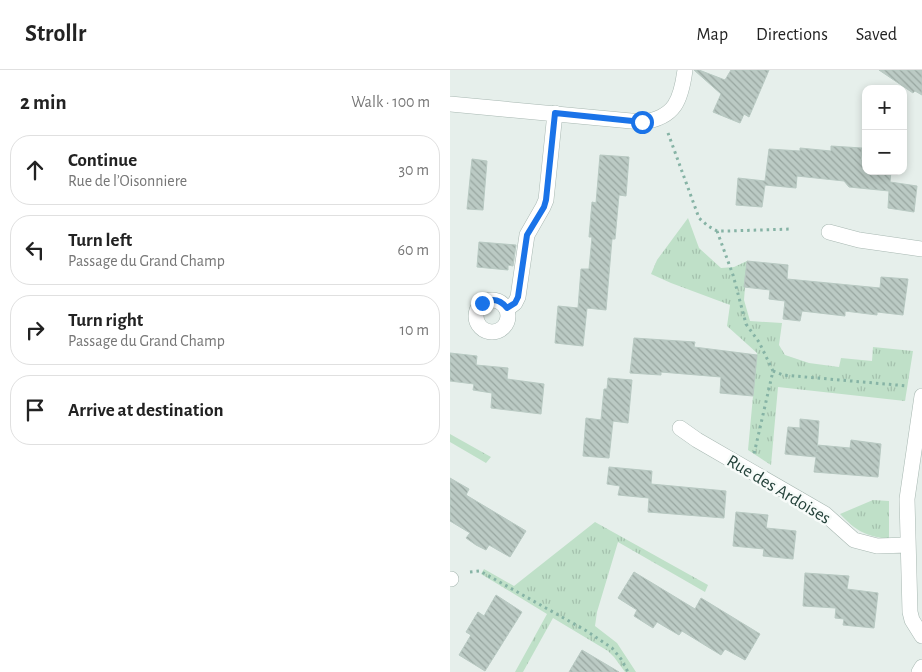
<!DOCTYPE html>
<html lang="en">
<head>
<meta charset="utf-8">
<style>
	body { margin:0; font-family:"Alegreya Sans",sans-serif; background:#f6f6f6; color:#222 }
	.controls { position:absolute; right:15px; top:15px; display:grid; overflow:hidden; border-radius:10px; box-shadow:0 2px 8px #0003 }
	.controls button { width:45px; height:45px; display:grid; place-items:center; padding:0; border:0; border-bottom:1px solid #e0e0e0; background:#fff; color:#222; font:25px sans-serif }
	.stop { position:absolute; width:15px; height:15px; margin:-11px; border:4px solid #1a73e8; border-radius:50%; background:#fff }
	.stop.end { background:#1a73e8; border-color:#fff; box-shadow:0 1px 5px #0008 }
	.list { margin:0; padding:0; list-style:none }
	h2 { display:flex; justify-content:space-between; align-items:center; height:65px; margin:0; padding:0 20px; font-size:21px }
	h2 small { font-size:16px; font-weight:400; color:#767676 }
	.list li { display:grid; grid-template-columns:32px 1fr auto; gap:15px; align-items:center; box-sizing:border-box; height:70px; margin:0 10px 10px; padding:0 10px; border:1px solid #e0e0e0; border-radius:20px }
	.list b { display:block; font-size:19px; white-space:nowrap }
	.list p { margin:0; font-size:16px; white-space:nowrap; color:#767676 }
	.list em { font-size:16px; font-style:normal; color:#767676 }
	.icon { flex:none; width:28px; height:28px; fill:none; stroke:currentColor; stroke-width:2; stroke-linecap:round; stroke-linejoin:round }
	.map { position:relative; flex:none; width:472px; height:602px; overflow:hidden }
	header { display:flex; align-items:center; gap:30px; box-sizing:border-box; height:70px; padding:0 25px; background:#fff; border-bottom:1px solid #e0e0e0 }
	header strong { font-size:24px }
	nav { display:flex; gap:28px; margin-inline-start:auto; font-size:18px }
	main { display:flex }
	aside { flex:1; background:#fff }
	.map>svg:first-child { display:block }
</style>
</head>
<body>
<header>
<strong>Strollr</strong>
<nav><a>Map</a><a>Directions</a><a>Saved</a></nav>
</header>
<main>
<aside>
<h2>2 min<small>Walk · 100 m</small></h2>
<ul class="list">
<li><svg class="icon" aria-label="ahead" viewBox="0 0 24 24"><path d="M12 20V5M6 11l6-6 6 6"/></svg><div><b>Continue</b><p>Rue de l’Oisonniere</p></div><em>30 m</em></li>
<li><svg class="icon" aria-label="left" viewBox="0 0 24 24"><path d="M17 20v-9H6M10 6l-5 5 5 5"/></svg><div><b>Turn left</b><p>Passage du Grand Champ</p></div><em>60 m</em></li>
<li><svg class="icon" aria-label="right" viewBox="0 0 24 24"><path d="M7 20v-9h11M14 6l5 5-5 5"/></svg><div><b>Turn right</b><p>Passage du Grand Champ</p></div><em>10 m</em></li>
<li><svg class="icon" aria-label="arrive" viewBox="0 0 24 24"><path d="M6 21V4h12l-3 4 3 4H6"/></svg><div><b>Arrive at destination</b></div></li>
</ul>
</aside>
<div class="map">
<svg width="472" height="602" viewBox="0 0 472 602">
	<defs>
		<pattern id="grass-tufts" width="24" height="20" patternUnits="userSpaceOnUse" patternTransform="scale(1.25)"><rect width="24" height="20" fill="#bfe0c8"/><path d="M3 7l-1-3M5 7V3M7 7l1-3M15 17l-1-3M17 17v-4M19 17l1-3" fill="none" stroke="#a4c1ad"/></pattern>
		<pattern id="building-back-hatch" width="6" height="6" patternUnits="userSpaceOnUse" patternTransform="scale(1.25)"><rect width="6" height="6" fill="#bbcac4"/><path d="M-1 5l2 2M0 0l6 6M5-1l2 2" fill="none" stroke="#98a6a0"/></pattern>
	</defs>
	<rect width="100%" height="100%" fill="#e6efeb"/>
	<path fill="url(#grass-tufts)" d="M238 148 249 178 271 198 284 197 297 191 294 230 300 251 332 253 329 275 335 285 359 293 389 297 391 288 422 291 423 277 463 281 455 331 328 317 321 395 298 380 307 283 277 256 280 235 221 213 201 204 207 190Z
		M0 364 41 387 36 393 0 372Z
		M423 430 439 431V469C415 466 406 461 390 444Z
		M145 452 258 515 255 522 168 472 147 542 145 556 167 573 186 602H175L164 587 158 581 103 548 73 602H65L97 544 31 504 34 499 64 516Z"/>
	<path fill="url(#building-back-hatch)" stroke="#b8c9c2" d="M244 0H249L275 10 281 0H319L299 47 294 44 290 53 263 42 271 24Z
		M429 0H472V25L465 21 463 23Z
		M381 76 412 78 411 90 416 91V101H441L440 112 467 116 464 142 438 138 439 121 399 117 394 111 347 106 346 118 315 115 312 137 286 135 288 108 315 111 319 79 350 81V78L381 81Z
		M150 85 179 87 176 126 169 125 165 169H162L156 240 137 238 133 276 105 273 108 236 128 238 131 199H139L142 167H139L142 132 146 133Z
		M22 89 37 91 33 140 17 139Z
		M29 172 66 175 63 196 58 195V200L27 197Z
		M297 191 338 195 337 209 430 218 431 207 458 209 453 245 427 242V245L395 241V246L352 241 350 251 333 249 335 231 319 229 320 220 294 217Z
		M184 268 245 272 244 277 307 285 303 326 270 323 271 307 211 302V305L180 303Z
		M0 283 27 286 26 295 58 298 57 309 94 314 91 344 41 338 42 323 23 320 24 314 0 311Z
		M158 308 182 310 178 353 163 351 159 388 133 386 136 348 151 350 154 319H157Z
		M350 349 369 351 367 382V375L400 378 401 370 431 374 428 407 364 402 366 387 335 384 338 357 350 358Z
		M159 397 202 401 201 414 276 421 274 448 198 442 199 428 168 425 170 416 157 414Z
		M0 408 19 419 16 425 76 461 60 487 39 475 36 480 26 475 16 468 20 463 0 451Z
		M286 442 318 445 316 458 346 461 343 489 313 486 314 479 283 476Z
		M184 502 245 539 251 528 310 564 295 590 275 579 271 585 232 561 229 565 207 552 203 558 184 546 187 540 168 528Z
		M355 503 399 506 397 519 428 523 424 558 393 555 394 549 385 548 386 538 353 536Z
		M46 525 72 542 35 601 9 585 21 565 16 562 28 542 34 546Z
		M132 580 169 602H119Z"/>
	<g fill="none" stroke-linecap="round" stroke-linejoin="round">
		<g stroke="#a8b8b2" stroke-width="16">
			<path id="minor" d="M0 34 192 52C225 48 231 30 235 0
				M379 162 409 170 472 179
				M26 246a16 16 0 1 1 32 0a16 16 0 1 1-32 0Z
				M57 239 65 233 68 227 77 165 93 137 96 130 105 43
				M472 326 457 429 460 542 462 550 472 566
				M230 358 247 370 375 444 404 470 427 476 458 475
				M0 509H1
				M469 602 472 597"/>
		</g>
		<path stroke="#86b3a5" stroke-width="3" stroke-dasharray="2.5 4" stroke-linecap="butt" d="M218 63 249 148 258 156 267 161H278L342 159
			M267 161 283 205 296 254 309 272 323 301 304 384
			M323 301 333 305 458 316
			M20 502 30 501 135 560 162 578 171 589 178 602"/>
		<use href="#minor" stroke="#fff" stroke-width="15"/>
	</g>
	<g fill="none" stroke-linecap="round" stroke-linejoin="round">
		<path stroke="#1a73e8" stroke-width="6" d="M32 233C42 228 50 229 57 238L65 233 68 227 77 165 94 137 96 130 105 43 192 52"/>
	</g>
	<g text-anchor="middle" stroke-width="5" stroke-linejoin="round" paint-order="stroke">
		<g font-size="18" fill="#24423a" stroke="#f7fbf9">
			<text transform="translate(329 419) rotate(31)" y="6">Rue des Ardoises</text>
		</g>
	</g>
</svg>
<div class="controls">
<button>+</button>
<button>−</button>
</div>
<div class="stop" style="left:192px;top:52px"></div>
<div class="stop end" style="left:32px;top:233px"></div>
</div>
</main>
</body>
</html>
